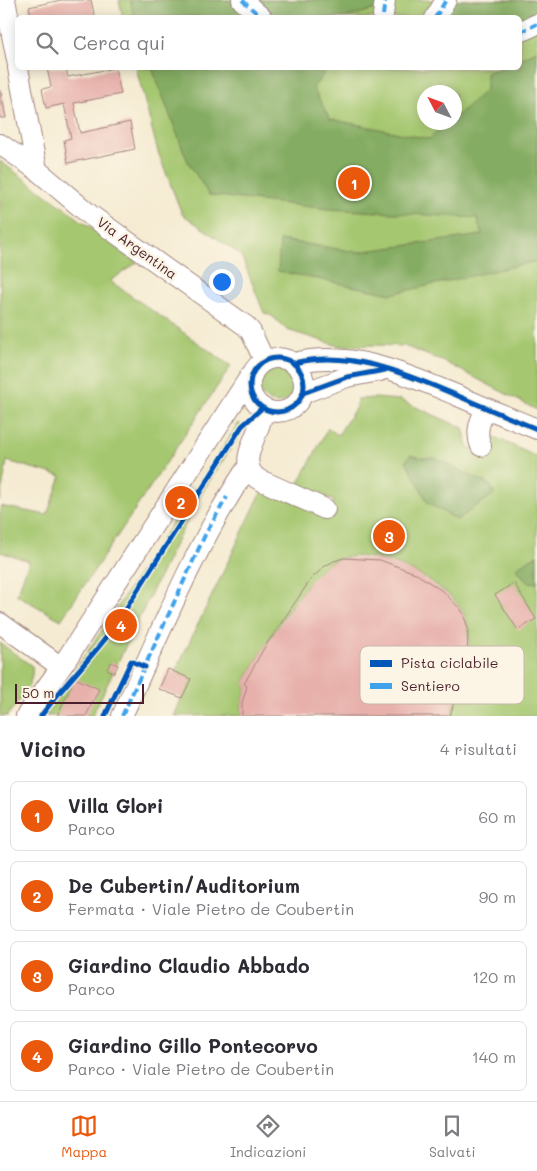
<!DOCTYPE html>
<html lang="it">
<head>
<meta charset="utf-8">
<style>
	body { margin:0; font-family:Mali,sans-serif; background:#f7f7f7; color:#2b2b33 }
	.compass { position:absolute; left:417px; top:85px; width:45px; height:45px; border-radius:50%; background:#fff; box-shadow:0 2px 12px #0003; rotate:311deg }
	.scale { position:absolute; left:15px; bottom:12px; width:129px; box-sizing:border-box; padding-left:5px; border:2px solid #4a1f2b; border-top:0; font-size:14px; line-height:18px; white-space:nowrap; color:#4a1f2b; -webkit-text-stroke:4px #fcf5e5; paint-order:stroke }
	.you { position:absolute; left:221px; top:281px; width:18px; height:18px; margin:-12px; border:4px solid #fff; border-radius:50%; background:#1a73e8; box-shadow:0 0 0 8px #1a73e833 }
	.badge { display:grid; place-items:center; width:32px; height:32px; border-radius:50%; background:#ea580c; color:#fff; font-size:16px; font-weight:700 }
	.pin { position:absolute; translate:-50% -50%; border:2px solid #fff; box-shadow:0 1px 5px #0006 }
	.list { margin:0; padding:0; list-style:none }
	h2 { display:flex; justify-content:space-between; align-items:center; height:65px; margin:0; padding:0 20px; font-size:21px }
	h2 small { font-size:16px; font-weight:400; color:#7c7c81 }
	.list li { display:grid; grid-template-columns:32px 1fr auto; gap:15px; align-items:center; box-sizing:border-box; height:70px; margin:0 10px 10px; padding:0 10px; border:1px solid #e1e1e2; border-radius:8px }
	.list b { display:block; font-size:19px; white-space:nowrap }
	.list p { margin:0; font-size:16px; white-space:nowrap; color:#7c7c81 }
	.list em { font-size:16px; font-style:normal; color:#7c7c81 }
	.icon { flex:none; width:28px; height:28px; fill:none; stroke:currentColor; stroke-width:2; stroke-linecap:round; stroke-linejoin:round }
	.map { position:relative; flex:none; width:537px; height:716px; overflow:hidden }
	.search { position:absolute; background:#fff; box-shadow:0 2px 12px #0003; left:15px; right:15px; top:15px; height:55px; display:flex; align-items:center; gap:12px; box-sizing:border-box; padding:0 18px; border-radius:8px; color:#7c7c81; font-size:19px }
	.sheet { height:385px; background:#fff }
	nav { display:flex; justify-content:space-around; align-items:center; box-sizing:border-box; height:70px; border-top:1px solid #e1e1e2; background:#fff; font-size:14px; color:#7c7c81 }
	nav a { display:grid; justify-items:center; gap:2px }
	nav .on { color:#ea580c }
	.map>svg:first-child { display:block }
</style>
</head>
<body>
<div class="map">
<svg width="537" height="716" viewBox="0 0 537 716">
	<rect width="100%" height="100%" fill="#fcf5e5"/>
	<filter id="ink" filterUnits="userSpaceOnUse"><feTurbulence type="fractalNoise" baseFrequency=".02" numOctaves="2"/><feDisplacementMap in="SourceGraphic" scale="10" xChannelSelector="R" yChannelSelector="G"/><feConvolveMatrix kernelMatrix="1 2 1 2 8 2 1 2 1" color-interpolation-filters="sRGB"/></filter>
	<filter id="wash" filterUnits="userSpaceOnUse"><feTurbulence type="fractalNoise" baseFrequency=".0096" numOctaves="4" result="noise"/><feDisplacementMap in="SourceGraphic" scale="20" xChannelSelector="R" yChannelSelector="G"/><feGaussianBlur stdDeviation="1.12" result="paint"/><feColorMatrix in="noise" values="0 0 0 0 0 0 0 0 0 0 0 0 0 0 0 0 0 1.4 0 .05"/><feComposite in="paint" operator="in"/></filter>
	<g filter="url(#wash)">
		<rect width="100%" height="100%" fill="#f5ebd2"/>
		<path fill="#a5c770" stroke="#78734e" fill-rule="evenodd" d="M119 0H537V410L445 362 404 346 375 345 339 346 287 330 272 316 264 313 241 255 182 214 158 152 136 68H520V18H123ZM424 92H454V122H424Z
			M0 161 138 262 110 281 231 366 61 620 17 595 29 561 0 552V506L47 515 61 476 7 461 0 501Z
			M259 385a18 18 0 1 1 36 0a18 18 0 1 1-36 0Z
			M375 398 400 400 463 428 469 449 491 442 490 435 537 457V716H450C459 688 475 653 467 623 458 583 369 543 333 561 305 575 259 656 244 684L247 686 242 703V716H174L190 679 175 672 263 489 328 515 334 501 298 485 328 428 338 435 356 407 357 399Z
			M239 423 244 428 204 489 171 552 92 716H45Z
			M0 643 32 666C35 685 18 701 7 716H0Z"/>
		<path fill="#84ac62" stroke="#676646" d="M130 0H231L246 17H134Z
			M254 0H378L376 9 344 18 273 17Z
			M454 0H537V18L520 25V18H443Z
			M537 51V261L391 294 278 271 280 240 358 252 482 235 477 218 328 209 209 195 187 160 152 68H328L313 88 330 119 429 139 448 123 454 122 455 117 486 90V73L500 68H520V59Z
			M410 455 423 458H435L490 485 494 494 457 520 428 503 406 461Z
			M537 555V583L527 582 516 568Z"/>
		<g id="blocks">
			<path fill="#e7b0ab" d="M61 0H91L95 18H32L29 7Z
				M47 68H66L68 77 115 68 121 94 74 103 80 133 130 122 135 149 68 163 64 140 71 138 64 104 46 108 42 89 51 87Z
				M0 91H1L6 118H0Z
				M344 558 380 560 415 573 444 592 462 611 468 628 467 658 450 716H242V703L247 686 244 684 264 648 311 579 325 566 334 561Z
				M514 583 536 619 518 630 495 595Z
				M111 662 118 665 114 673 107 669Z
				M168 669 191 679 182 698 159 689Z
				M75 678 99 689 86 716H57Z"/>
		</g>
	</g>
	<g filter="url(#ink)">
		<use href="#blocks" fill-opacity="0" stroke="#a0857e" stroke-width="1"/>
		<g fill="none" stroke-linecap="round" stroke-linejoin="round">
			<g stroke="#a0857e" stroke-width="22">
				<path id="minor" d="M5 0 18 65
					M242 0 262 18
					M383 15 385 0
					M435 18 446 0
					M520 32 537 24
					M18 68 37 170
					M0 144 37 170 89 214 246 326 251 332 264 360
					M250 385a27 27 0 1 1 54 0a27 27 0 1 1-54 0Z
					M294 363C350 349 406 374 456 395 483 407 510 418 537 429
					M303 393 347 377 380 371
					M265 410C261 417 260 425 257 432 250 448 241 467 258 479L325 509
					M481 446C475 432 480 421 486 408
					M0 623 61 667
					M26 716 64 663 251 375
					M122 716C161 631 196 543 249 465"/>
			</g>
			<use href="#minor" stroke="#fff" stroke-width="20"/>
			<path stroke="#40a2eb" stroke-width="4" stroke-dasharray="8 4" stroke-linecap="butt" d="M242 0 262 18
				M383 15 385 0
				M435 18 446 0
				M520 32 537 24
				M122 716 205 535 227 497"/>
			<g stroke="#fcf5e5" stroke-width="8">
				<path id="cycleway" d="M250 385a27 27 0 1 1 54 0a27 27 0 1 1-54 0Z
					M294 363C350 349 406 374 456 395 483 407 510 418 537 429
					M303 393 347 377 385 370
					M41 716C64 684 92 658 115 626L242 426 262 408
					M105 716 131 661 145 667"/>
			</g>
			<use href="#cycleway" stroke="#0057b8" stroke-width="5"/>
		</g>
	</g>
	<g text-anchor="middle" stroke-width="5" stroke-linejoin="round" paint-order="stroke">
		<g font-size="14" fill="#4a1f2b" stroke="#fcf5e5">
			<text transform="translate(137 248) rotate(36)" y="5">Via Argentina</text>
		</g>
	</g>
	<rect x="360" y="646" width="164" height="58" rx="8" fill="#fcf5e5" stroke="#c7b5ad" stroke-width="1"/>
	<rect x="370" y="660" width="22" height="7" fill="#0057b8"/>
	<rect x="370" y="683" width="22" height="6" fill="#40a2eb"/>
	<g font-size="14" fill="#4a1f2b">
		<text x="401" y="668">Pista ciclabile</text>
		<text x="401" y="691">Sentiero</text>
	</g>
</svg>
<svg class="compass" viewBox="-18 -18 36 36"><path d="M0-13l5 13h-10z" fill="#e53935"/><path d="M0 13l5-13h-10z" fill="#7c7c81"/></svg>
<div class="scale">50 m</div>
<div class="you"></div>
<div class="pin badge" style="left:354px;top:183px">1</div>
<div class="pin badge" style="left:181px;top:502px">2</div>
<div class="pin badge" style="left:389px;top:536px">3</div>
<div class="pin badge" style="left:121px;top:625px">4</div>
<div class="search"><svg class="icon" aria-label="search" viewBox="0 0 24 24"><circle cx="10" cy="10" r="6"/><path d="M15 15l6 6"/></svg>Cerca qui</div>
</div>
<section class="sheet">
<h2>Vicino<small>4 risultati</small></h2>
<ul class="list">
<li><span class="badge">1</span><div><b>Villa Glori</b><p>Parco</p></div><em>60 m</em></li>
<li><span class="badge">2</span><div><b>De Cubertin/Auditorium</b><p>Fermata · Viale Pietro de Coubertin</p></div><em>90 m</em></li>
<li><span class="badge">3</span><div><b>Giardino Claudio Abbado</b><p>Parco</p></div><em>120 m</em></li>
<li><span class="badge">4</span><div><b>Giardino Gillo Pontecorvo</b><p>Parco · Viale Pietro de Coubertin</p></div><em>140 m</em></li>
</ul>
</section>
<nav>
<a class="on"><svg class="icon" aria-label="map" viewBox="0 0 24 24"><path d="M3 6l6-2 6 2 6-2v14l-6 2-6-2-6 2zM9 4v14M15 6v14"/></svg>Mappa</a>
<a><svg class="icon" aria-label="directions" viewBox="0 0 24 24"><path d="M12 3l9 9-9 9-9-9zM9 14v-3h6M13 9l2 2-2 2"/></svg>Indicazioni</a>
<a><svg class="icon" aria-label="saved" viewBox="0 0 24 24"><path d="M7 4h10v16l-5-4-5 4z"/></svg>Salvati</a>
</nav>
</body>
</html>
